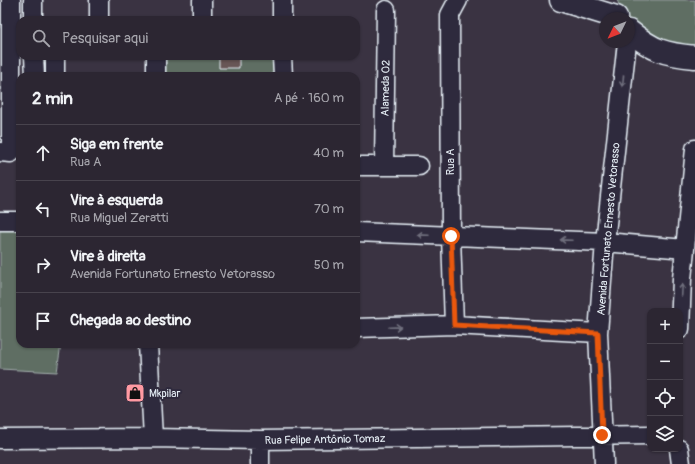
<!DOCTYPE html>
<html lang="pt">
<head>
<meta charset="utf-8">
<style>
	body { margin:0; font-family:Pangolin,sans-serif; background:#342e3a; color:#f1f3f6 }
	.controls { position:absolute; right:12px; bottom:12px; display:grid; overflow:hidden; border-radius:8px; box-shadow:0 1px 3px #0004 }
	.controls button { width:36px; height:36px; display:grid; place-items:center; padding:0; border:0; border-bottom:1px solid #48434d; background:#2c2632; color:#f1f3f6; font:20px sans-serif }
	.compass { position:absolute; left:599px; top:12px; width:36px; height:36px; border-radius:50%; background:#2c2632; box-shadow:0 1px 3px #0004; rotate:227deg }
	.stop { position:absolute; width:12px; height:12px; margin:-9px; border:3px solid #ea580c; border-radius:50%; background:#fff }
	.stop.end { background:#ea580c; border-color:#fff; box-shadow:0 1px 4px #0008 }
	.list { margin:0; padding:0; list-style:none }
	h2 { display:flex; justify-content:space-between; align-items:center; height:52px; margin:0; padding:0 16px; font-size:17px }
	h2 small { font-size:13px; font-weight:400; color:#a6a5ac }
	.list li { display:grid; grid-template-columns:26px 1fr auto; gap:12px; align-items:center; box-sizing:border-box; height:56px; padding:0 16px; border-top:1px solid #48434d }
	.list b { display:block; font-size:15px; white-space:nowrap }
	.list p { margin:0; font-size:13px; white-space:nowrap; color:#a6a5ac }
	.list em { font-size:13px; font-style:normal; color:#a6a5ac }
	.icon { flex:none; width:22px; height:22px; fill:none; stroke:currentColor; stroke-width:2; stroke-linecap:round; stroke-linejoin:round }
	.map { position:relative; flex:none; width:695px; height:464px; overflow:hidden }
	.search { position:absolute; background:#2c2632; box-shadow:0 1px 3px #0004; left:16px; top:16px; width:344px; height:44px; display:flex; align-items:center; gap:10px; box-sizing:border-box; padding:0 14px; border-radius:12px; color:#a6a5ac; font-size:15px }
	.panel { position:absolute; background:#2c2632; box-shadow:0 1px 3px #0004; left:16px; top:72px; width:344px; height:276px; border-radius:12px }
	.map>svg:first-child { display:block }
</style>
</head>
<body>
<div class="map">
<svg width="695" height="464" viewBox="0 0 695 464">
	<rect width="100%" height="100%" fill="#3a3342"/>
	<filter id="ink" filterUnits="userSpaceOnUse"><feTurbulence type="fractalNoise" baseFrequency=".025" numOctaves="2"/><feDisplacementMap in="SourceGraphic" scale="8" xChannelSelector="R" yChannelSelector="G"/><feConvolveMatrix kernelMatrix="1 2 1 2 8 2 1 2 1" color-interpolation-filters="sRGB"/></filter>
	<g filter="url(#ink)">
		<path fill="#5f6e64" stroke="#a4b0ae" d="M617 0H695V50L662 45 629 20V18H627L623 13Z
			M164 56H274V76H164Z
			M0 228H20V344H61L57 372 0 369Z"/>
		<path fill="#685756" stroke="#e8f1f8" d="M219 56H239V68H219Z"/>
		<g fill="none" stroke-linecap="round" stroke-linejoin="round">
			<g stroke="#e8f1f8" stroke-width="21">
				<path id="minor" d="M33 0V20
					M99 0V20
					M282 0V20
					M202 20V0
					M34 56 35 76
					M55 56V76
					M156 56V76
					M282 56 283 76
					M0 152 11 153V0
					M356 166H419
					M384 166 386 10
					M0 221H20
					M356 232 605 242 685 249
					M454 325 451 236 450 15 458 0
					M356 328 454 325 598 333
					M680 329 682 279 695 149
					M148 344 153 438
					M0 439 153 438 260 440 650 435
					M260 440V464
					M679 449 681 464
					M604 464 598 333 605 242 627 42"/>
			</g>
			<g stroke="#e8f1f8" stroke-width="25">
				<path id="major" d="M561 0 616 17
					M629 31C654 51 664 54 695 57"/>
			</g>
			<use href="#minor" stroke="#2f2a3d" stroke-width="18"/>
			<use href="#major" stroke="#2f2a3d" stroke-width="22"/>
		</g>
		<defs><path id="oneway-shaft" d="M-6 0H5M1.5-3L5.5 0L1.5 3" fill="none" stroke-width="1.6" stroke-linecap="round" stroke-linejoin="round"/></defs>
		<g stroke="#70707e">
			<use href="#oneway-shaft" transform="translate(623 81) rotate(96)"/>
			<use href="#oneway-shaft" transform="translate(423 235) rotate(-178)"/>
			<use href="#oneway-shaft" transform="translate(566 240) rotate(-178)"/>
			<use href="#oneway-shaft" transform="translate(682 290) rotate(-87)"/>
			<use href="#oneway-shaft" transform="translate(395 327) rotate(-2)"/>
		</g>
	</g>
	<g fill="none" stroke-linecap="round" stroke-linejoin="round" filter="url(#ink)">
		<path stroke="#ea580c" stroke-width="5" d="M451 236 454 325 598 333 602 435"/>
	</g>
	<defs>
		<g id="shop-square" transform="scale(1)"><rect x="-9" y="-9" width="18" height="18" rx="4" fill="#ff9aa2" stroke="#2f2a3d"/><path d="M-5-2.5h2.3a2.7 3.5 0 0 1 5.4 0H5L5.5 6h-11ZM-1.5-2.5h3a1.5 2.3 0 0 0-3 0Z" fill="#111"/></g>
	</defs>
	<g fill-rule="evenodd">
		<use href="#shop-square" x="135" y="393"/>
	</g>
	<g text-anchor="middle" stroke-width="4" stroke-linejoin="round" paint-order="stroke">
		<g font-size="11" fill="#e8f1f8" stroke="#2f2a3d">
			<text transform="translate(385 88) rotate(-89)" y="4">Alameda 02</text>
			<text transform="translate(450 162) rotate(-90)" y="4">Rua A</text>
			<text transform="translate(608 229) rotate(-85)" y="4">Avenida Fortunato Ernesto Vetorasso</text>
			<text transform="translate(325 439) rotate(-1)" y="4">Rua Felipe Antônio Tomaz</text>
		</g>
		<g font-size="11" fill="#e8f1f8" stroke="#2f2a3d" text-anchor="start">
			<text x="149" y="397">Mkpilar</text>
		</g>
	</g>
</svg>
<div class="controls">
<button>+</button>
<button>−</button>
<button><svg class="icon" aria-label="locate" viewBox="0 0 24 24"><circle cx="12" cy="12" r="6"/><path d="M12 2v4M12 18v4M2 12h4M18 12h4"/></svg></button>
<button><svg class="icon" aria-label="layers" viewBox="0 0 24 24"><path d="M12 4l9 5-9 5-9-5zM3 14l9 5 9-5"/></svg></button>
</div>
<svg class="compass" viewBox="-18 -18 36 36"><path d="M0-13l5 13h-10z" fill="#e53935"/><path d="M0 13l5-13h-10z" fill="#a6a5ac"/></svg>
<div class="stop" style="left:451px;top:236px"></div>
<div class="stop end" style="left:602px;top:435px"></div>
<div class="search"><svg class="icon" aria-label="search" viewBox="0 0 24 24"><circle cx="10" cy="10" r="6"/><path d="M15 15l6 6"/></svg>Pesquisar aqui</div>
<section class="panel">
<h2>2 min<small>A pé · 160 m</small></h2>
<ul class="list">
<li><svg class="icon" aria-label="ahead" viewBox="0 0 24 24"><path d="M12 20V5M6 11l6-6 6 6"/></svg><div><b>Siga em frente</b><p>Rua A</p></div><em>40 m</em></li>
<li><svg class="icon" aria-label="left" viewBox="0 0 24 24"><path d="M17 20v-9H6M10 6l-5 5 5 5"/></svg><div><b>Vire à esquerda</b><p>Rua Miguel Zeratti</p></div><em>70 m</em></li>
<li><svg class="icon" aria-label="right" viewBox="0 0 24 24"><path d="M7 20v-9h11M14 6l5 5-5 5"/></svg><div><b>Vire à direita</b><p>Avenida Fortunato Ernesto Vetorasso</p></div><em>50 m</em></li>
<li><svg class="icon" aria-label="arrive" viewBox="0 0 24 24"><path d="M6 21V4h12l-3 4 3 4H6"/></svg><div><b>Chegada ao destino</b></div></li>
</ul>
</section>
</div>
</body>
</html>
